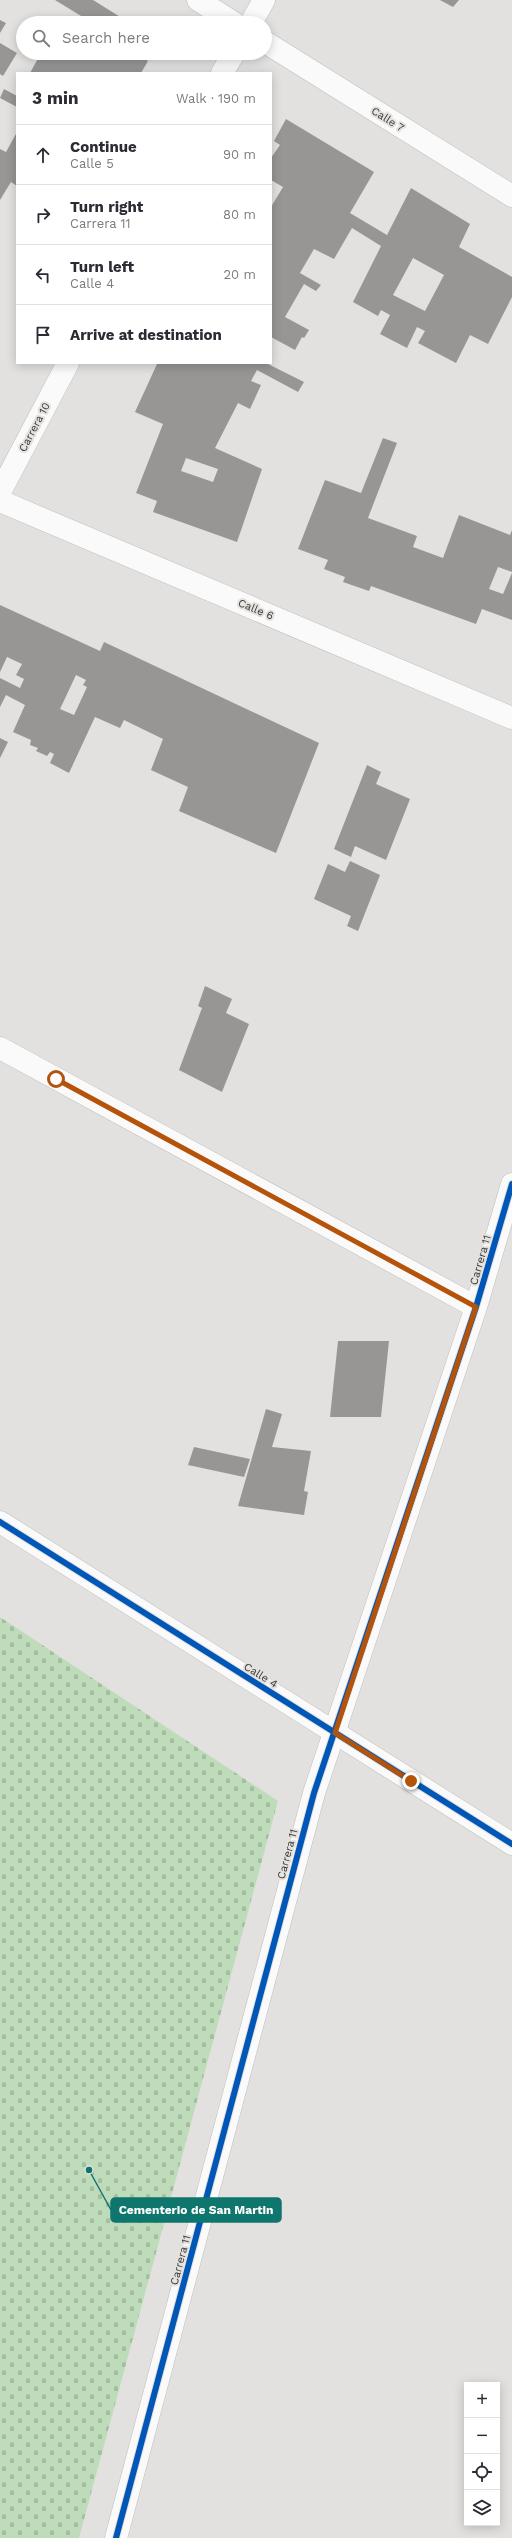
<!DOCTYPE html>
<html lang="en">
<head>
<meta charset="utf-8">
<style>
	body { margin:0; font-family:"Work Sans",sans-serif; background:#f2f2f3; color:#2b2b33 }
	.controls { position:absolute; right:12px; bottom:12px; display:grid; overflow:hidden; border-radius:0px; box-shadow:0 2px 10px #0003 }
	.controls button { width:36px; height:36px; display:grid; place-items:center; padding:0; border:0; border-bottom:1px solid #e1e1e2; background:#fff; color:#2b2b33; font:20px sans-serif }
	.stop { position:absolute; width:12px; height:12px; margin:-9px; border:3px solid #b45309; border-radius:50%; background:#fff }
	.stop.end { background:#b45309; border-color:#fff; box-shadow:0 1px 4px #0008 }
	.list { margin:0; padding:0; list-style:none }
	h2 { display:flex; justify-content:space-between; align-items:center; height:52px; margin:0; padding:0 16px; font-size:17px }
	h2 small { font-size:13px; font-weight:400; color:#7c7c81 }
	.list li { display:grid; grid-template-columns:26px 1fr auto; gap:12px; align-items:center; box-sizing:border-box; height:60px; padding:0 16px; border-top:1px solid #e1e1e2 }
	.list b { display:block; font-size:15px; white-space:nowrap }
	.list p { margin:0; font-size:13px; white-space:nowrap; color:#7c7c81 }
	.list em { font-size:13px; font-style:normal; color:#7c7c81 }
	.icon { flex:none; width:22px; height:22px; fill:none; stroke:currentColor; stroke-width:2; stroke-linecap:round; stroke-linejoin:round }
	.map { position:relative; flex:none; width:512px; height:2538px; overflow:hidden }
	.search { position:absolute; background:#fff; box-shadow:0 2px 10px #0003; left:16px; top:16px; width:256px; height:44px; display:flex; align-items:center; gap:10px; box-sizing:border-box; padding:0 14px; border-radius:22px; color:#7c7c81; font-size:15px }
	.panel { position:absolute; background:#fff; box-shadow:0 2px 10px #0003; left:16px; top:72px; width:256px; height:292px; border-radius:0px }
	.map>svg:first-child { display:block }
</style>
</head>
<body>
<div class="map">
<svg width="512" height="2538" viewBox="0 0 512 2538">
	<defs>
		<pattern id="cemetery-stones" width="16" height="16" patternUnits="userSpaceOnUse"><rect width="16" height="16" fill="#bfdcba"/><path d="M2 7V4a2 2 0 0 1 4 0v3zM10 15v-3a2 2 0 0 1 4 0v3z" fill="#a5bea1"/></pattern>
	</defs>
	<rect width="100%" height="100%" fill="#e2e1df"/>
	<path fill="url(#cemetery-stones)" d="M0 1617 278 1801 79 2538H0Z"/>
	<path fill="#979695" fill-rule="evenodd" d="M55 0H93L130 23H84L86 19Z
		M440 0H459L453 7Z
		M0 20 6 23 0 33Z
		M0 43 17 53 3 76 0 74Z
		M41 53H56L65 58 68 53H144L142 57 148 61 141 73H30Z
		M4 89 17 96V107L0 98Z
		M286 119 374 172 350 213 387 235 411 188 470 224 459 247 512 277V297L488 344 470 335 456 363 418 343 425 331 417 327 407 348 380 334 390 315 381 310 378 316 353 302 381 246 352 228 334 259 314 249 300 273 321 285 316 291 304 284 285 317 309 330 304 338 302 337 295 350 271 337V207L283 187 271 180V158L280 145 274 141ZM413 258 444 275 425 311 393 295Z
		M17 132V186L11 182 0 200V149L6 152Z
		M154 363H266L304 382 298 392 257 370 251 381 261 385 250 409 238 403 215 448 262 469 237 542 153 512 157 501 136 493 163 424 135 412 157 364ZM186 458 218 469 213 482 181 471Z
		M383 438 397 443 368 518 417 536 413 547 443 558 459 515 510 535 512 530V572L498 567 489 589 503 594 512 573V620L482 609 476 624 371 586 369 591 343 582 345 577 324 569 328 560 298 549 325 480 361 493Z
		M0 605 100 651 104 642 319 743 276 853 179 811 188 787 151 770 163 739 124 720 120 728 95 717 69 773 50 763 54 754 50 752 47 756 36 751 38 748 30 745 31 740 13 732 25 705 6 695 0 707V678L20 688 24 679 16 675 22 664 7 657 0 672ZM76 675 86 680 83 685 87 687 74 715 60 709Z
		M0 738 8 742 0 758Z
		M367 765 381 772 376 784 410 799 386 860 355 846 351 857 334 849Z
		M350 861 380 875 358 931 347 926 351 916 314 899 328 864 345 872Z
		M205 986 232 999 226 1013 249 1024 222 1092 179 1070 202 1008 198 1006Z
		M338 1341H389L381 1417H330Z
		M266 1409 282 1414 272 1447 311 1451 304 1491 308 1492 304 1515 238 1506Z
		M194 1447 250 1459 244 1477 188 1465Z"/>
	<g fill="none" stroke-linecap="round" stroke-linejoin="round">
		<g stroke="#bfbfbe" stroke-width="23">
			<path id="minor" d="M198 0 234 23
				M265 42 512 196
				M0 501 512 718
				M0 1048 476 1307
				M116 2538 314 1793 476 1307 512 1184"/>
		</g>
		<g stroke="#bfbfbe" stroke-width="23">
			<path id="tertiary" d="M251 23 264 0
				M222 73 234 53
				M0 492 68 363
				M0 1522 512 1844"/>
		</g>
		<use href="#minor" stroke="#fbfafa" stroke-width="22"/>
		<use href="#tertiary" stroke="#fbfafa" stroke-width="22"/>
		<g stroke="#e3e2de" stroke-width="8">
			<path id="cycleway" d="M0 1522 512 1844
				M116 2538 314 1793 476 1307 512 1184"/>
		</g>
		<use href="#cycleway" stroke="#0057b8" stroke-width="6"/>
	</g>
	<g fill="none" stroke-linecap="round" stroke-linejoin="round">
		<path stroke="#b45309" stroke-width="5" d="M56 1079 476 1307 335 1733 411 1781"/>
	</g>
	<g text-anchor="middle" stroke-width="4" stroke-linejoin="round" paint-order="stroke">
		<g font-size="11" fill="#3b3a39" stroke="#e3e2de">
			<text transform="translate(388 119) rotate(32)" y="4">Calle 7</text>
			<text transform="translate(34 427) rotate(-62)" y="4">Carrera 10</text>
			<text transform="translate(256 609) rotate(23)" y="4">Calle 6</text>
			<text transform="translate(480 1260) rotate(-74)" y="4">Carrera 11</text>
			<text transform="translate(261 1675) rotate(32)" y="4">Calle 4</text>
			<text transform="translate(287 1854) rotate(-75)" y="4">Carrera 11</text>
			<text transform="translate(180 2260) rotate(-75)" y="4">Carrera 11</text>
		</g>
	</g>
	<path fill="none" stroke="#0f766e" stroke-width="1.5" d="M89 2170L111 2210"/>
	<circle fill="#0f766e" stroke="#e3e2de" stroke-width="1.5" cx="89" cy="2170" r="4"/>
	<rect fill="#0f766e" stroke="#0f766e" stroke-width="1.5" x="111" y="2198" width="170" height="24" rx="4"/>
	<g font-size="12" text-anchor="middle" font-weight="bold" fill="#fff">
		<text x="196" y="2214">Cementerio de San Martin</text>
	</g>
</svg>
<div class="controls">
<button>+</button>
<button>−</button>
<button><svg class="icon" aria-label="locate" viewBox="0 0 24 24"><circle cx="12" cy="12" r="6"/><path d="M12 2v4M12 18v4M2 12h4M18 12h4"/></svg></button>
<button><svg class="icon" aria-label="layers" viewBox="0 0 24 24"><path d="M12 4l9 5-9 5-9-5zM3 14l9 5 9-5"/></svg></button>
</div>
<div class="stop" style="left:56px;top:1079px"></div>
<div class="stop end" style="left:411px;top:1781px"></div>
<div class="search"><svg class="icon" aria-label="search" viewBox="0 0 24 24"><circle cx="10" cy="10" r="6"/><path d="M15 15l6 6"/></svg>Search here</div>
<section class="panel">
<h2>3 min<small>Walk · 190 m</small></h2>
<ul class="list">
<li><svg class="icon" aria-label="ahead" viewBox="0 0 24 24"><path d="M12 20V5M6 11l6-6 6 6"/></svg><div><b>Continue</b><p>Calle 5</p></div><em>90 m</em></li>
<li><svg class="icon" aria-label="right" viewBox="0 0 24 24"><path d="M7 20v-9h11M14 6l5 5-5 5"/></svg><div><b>Turn right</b><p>Carrera 11</p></div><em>80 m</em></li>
<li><svg class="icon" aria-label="left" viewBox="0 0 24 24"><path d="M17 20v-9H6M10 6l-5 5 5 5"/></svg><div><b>Turn left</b><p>Calle 4</p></div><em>20 m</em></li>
<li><svg class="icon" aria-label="arrive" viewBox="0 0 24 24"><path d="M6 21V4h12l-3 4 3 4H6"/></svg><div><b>Arrive at destination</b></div></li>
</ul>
</section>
</div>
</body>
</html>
